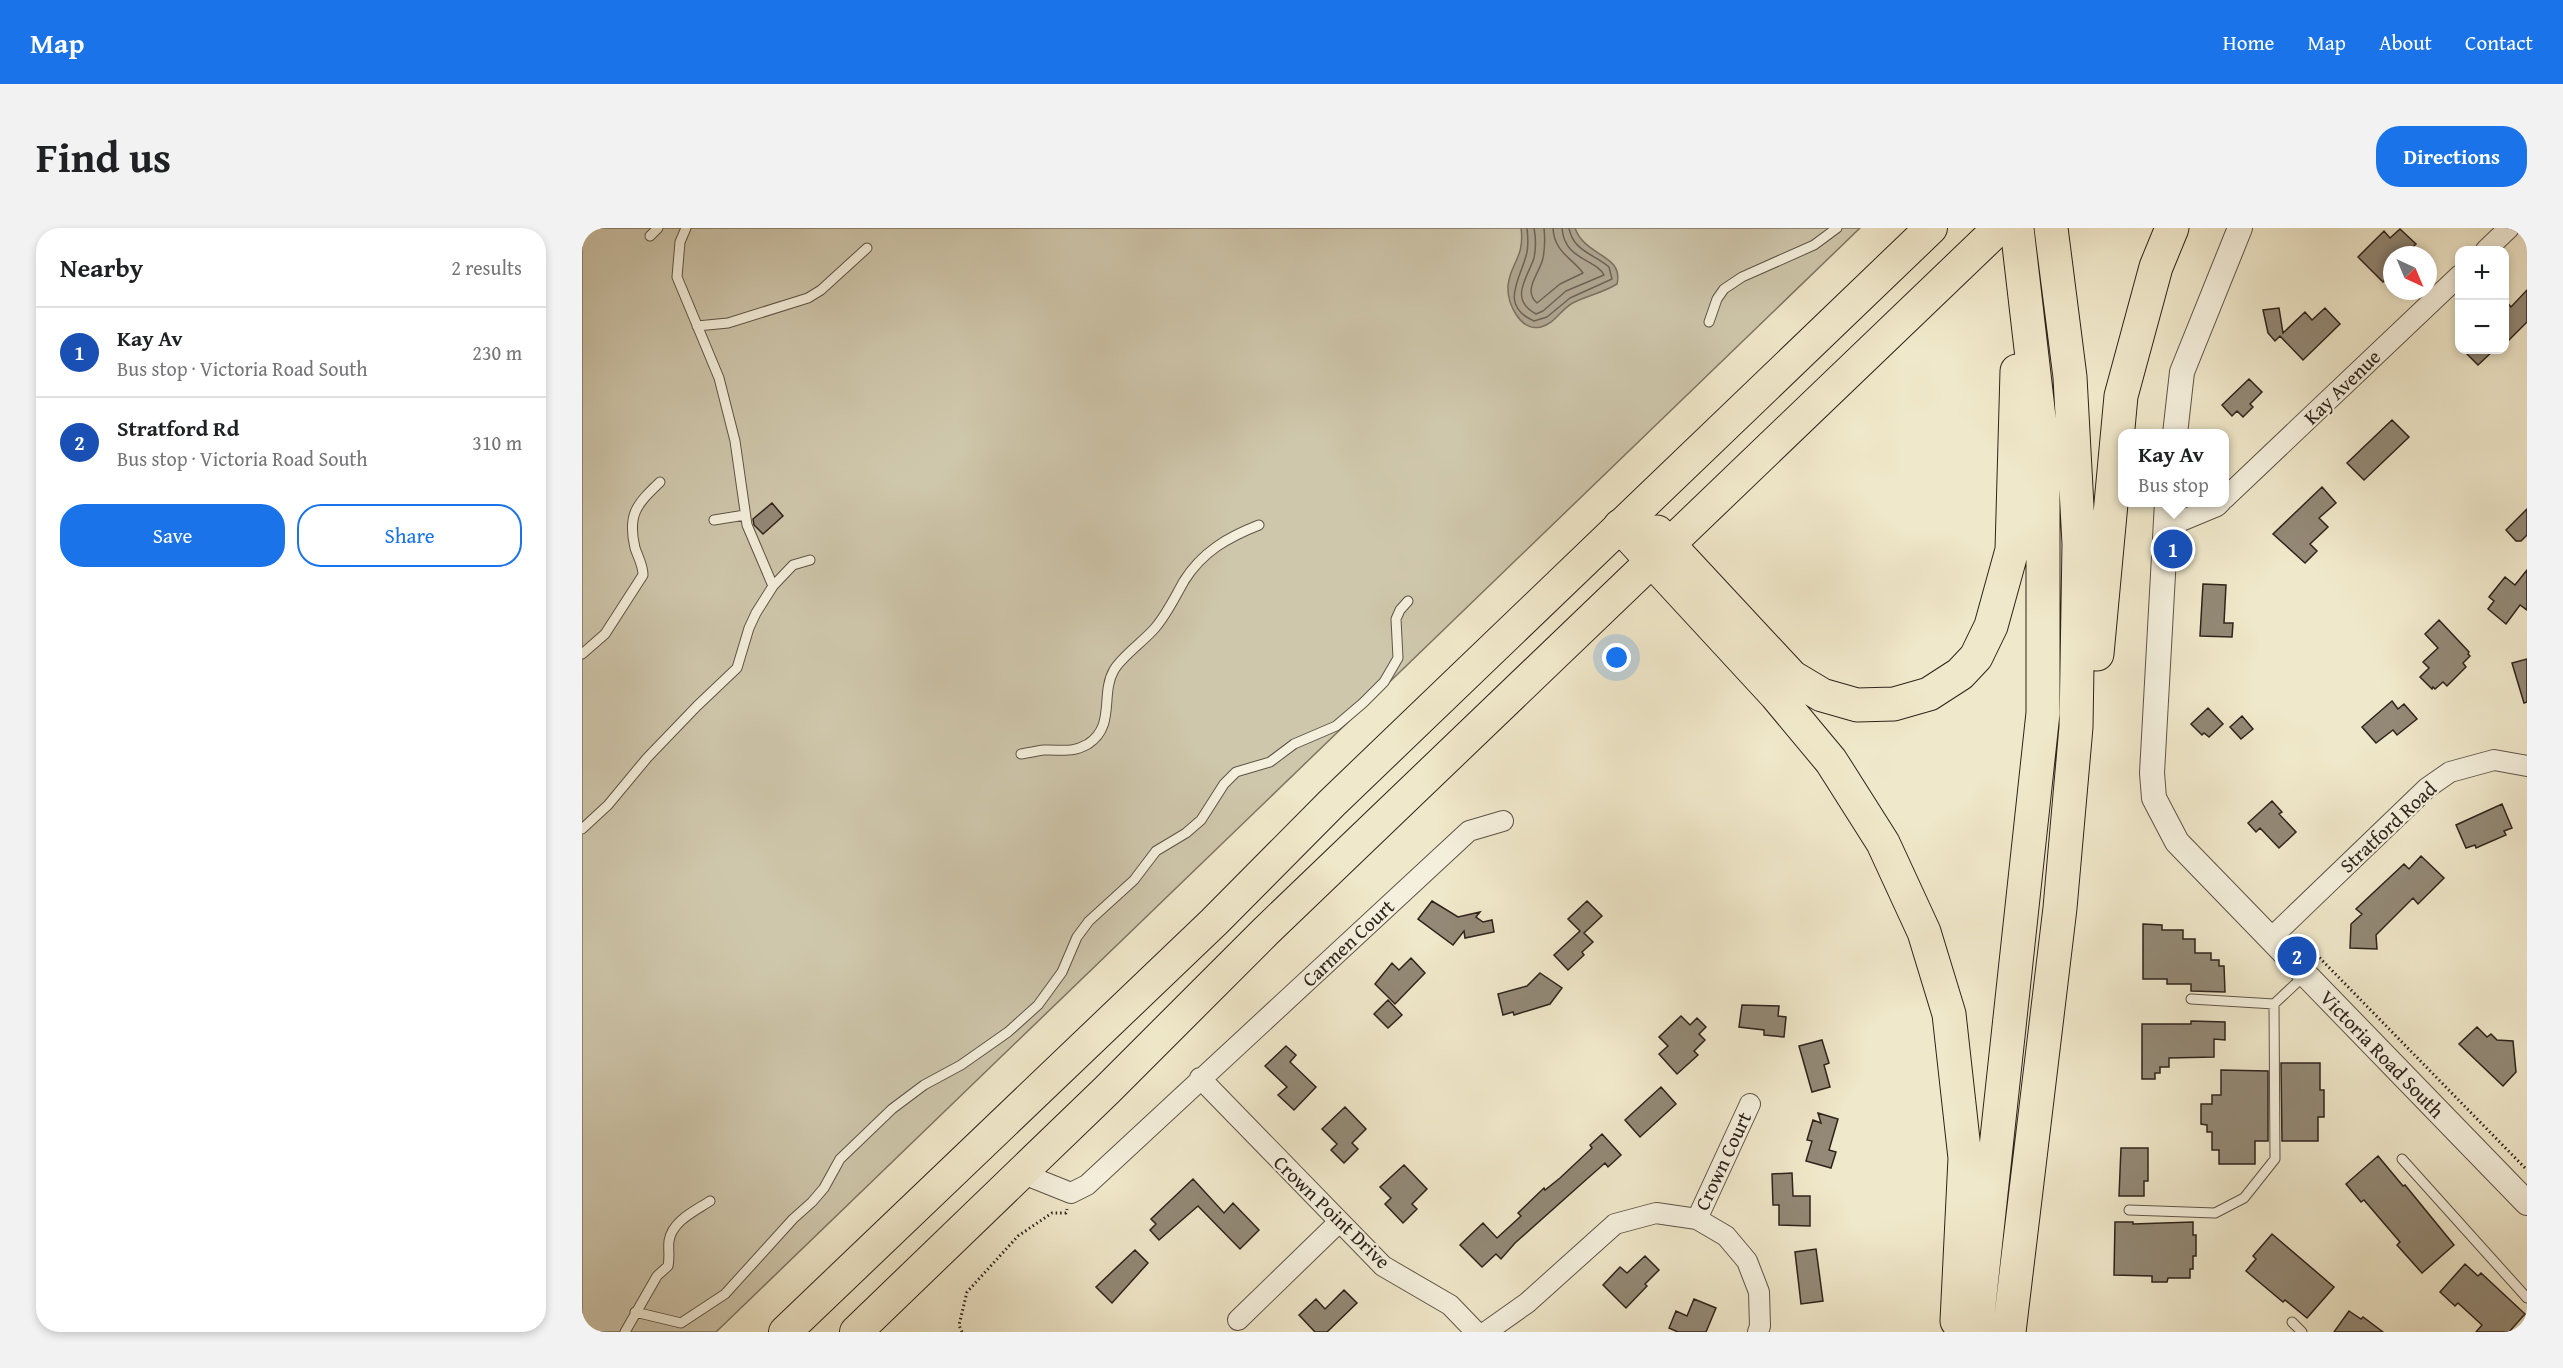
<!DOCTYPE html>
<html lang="en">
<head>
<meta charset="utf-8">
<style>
	body { margin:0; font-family:"Gentium Book Plus",serif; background:#f2f2f2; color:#202124 }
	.controls { position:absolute; right:18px; top:18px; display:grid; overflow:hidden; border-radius:12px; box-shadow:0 3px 9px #0003 }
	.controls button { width:54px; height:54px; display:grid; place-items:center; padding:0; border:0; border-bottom:2px solid #e0e0e0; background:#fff; color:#202124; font:30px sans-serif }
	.compass { position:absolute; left:1801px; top:18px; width:54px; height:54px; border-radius:50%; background:#fff; box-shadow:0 3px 9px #0003; rotate:136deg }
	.you { position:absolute; left:1035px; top:430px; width:21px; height:21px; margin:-15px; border:4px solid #fff; border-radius:50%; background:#1a73e8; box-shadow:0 0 0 9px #1a73e833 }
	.badge { display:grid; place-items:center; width:39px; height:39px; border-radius:50%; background:#1a73e8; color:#fff; font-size:20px; font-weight:700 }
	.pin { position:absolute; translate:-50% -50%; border:3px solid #fff; box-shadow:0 2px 6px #0006 }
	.popup { position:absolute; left:1536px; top:201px; width:111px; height:78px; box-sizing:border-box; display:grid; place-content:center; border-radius:12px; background:#fff; filter:drop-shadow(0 2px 4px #0005); font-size:20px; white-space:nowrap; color:#757577 }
	.popup b { font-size:22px; color:#202124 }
	.popup::after { content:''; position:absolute; left:50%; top:100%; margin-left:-12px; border:12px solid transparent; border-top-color:#fff }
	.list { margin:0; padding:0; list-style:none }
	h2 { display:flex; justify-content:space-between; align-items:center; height:78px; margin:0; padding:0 24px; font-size:26px }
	h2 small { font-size:20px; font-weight:400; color:#757577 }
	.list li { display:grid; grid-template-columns:39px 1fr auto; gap:18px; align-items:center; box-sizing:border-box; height:90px; padding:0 24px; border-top:2px solid #e0e0e0 }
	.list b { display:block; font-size:22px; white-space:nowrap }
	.list p { margin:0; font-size:20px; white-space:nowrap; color:#757577 }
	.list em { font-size:20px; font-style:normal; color:#757577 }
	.actions { display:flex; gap:12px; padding:18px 24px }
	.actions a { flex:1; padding:14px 0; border:2px solid #1a73e8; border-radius:24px; text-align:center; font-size:21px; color:#1a73e8 }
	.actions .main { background:#1a73e8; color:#fff }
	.map { position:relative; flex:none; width:1945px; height:1104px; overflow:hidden; border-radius:24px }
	header { display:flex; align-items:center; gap:36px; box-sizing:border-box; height:84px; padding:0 30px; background:#1a73e8; color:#fff }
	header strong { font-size:28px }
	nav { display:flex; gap:33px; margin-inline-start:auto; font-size:21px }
	.intro { display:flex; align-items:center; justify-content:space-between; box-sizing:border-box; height:144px; padding:0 36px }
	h1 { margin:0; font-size:42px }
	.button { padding:15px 27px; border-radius:24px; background:#1a73e8; color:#fff; font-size:21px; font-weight:700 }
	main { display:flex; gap:36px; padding:0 36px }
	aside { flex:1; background:#fff; border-radius:24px; box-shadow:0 3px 9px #0003 }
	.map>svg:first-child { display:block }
</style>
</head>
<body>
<header>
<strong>Map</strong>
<nav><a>Home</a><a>Map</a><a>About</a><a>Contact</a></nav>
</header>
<div class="intro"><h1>Find us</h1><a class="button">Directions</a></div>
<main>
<aside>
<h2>Nearby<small>2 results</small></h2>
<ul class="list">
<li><span class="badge" style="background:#1a4fb4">1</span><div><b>Kay Av</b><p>Bus stop · Victoria Road South</p></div><em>230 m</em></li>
<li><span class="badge" style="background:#1a4fb4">2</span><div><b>Stratford Rd</b><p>Bus stop · Victoria Road South</p></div><em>310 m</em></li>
</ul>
<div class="actions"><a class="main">Save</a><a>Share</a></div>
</aside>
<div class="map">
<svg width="1945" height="1104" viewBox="0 0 1945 1104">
	<rect width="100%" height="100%" fill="#f0e8ca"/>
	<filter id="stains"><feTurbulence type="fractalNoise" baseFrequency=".00333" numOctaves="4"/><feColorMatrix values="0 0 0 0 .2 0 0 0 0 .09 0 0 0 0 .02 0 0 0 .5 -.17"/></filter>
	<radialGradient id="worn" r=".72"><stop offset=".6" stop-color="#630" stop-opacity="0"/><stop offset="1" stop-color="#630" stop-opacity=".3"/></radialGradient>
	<path fill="#cfc7ac" stroke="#7e7564" stroke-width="1.5" d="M0 0H1278L134 1104H0Z"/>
	<path fill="#aea58f" stroke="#7b7161" stroke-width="1.5" d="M939 0H993C1003 29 1042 26 1035 56 1021 65 1003 68 989 76 978 83 972 96 959 99 938 104 925 75 926 58 928 35 943 30 939 0Z"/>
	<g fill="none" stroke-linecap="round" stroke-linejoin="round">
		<path stroke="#6e6456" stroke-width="1.5" d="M945 0C946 9 947 19 944 28 938 51 917 78 952 93L965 89 988 70 1030 51 1027 39C1012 26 991 23 987 0
			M952 0C954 10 954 20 952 30 946 49 926 71 954 86L961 83 984 63 1022 47C1014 31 982 32 980 0
			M962 0C963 10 963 20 961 30 958 45 940 62 955 75L978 56 1001 45C990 30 972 24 971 0"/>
	</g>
	<path fill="#938976" stroke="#2e231c" stroke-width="1.5" d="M1818 1 1834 16 1823 27H1810V46L1801 54 1776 29 1802 3 1808 10Z
		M1945 62V94L1923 116V72L1929 79Z
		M1697 80 1701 105 1723 84 1730 92 1743 80 1758 96 1721 132 1698 108 1693 113 1686 105 1681 82Z
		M1881 122H1912L1896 137Z
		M1667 151 1680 164 1668 176 1671 179 1661 189 1655 183 1650 188 1640 177Z
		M1810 192 1827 209 1782 252 1765 235Z
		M1740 259 1754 275 1737 290 1746 299 1728 316 1735 323 1723 335 1691 306Z
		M190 275 201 288 181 306 172 297 171 291Z
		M1945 281V307L1939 313H1934L1924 302Z
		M1945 342V382L1938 377 1924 396 1906 381 1912 373 1907 369 1923 349 1933 357Z
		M1621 356 1644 357 1642 395H1651L1650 409 1618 408Z
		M1857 392 1887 424 1886 426 1888 428 1881 435 1884 439 1865 458 1861 454 1853 461 1851 459 1850 461 1838 449 1847 440 1841 434 1856 420 1843 406Z
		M1945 431V474L1942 475 1930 435Z
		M1810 473 1816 481 1822 476 1835 491 1815 507 1811 502 1794 515 1780 499Z
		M1626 480 1641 496 1627 509 1622 505 1620 507 1609 496Z
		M1660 488 1671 501 1659 511 1648 499Z
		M1690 573 1700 584 1697 586 1714 604 1697 620 1678 600 1674 604 1666 595Z
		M1920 576 1930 600 1922 603 1924 607 1894 620 1893 617 1884 620 1874 597Z
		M1839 628 1862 650 1836 676 1831 670 1794 707 1795 721 1768 720 1769 696 1780 686 1774 681 1822 636 1827 641Z
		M850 673 876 689 898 684 894 689 901 694 910 692 912 704 883 710 882 703 871 717 836 691Z
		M1005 673 1020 688 1002 705 1011 714 1000 724 1002 727 986 742 972 727 998 703 986 691Z
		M1561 696 1580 697V702H1601V711H1613V725H1629V732H1637V738H1642L1643 764 1609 763V756H1585V751H1561Z
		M829 730 843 745 813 776 793 756 810 735 817 742Z
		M958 745 980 760 968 776 932 787 931 784 921 787 916 766 945 758Z
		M806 772 820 787 806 800 792 786Z
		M1160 777 1197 778 1196 788 1204 789 1202 809 1182 807V802L1157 799Z
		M1099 788 1108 797 1115 790 1124 799 1117 806 1123 812 1112 823 1116 827 1095 846 1077 826 1086 818 1077 809Z
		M1609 793 1643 794V812L1632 811V829L1587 830V839H1578V845H1573V851H1560V796H1609Z
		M1895 799 1905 809 1909 806 1915 812 1931 813 1934 844 1921 858 1877 816Z
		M1240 812 1247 835 1242 837 1248 859 1230 864 1217 818Z
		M704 818 714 827 708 834 734 859 712 882 696 867 705 859 683 838Z
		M1699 835H1738V862H1742V889H1736V913H1700Z
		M1639 842 1686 843V913H1673V936H1637V922H1630V904H1625V897L1619 896V876H1630V867H1639Z
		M1079 859 1094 876 1058 909 1043 892Z
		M763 879 784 901 770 915 776 921 762 935 749 922 755 916 740 901Z
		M1236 885 1256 891 1247 922 1254 924 1249 940 1224 933 1230 913 1225 912 1231 892 1239 895Z
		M1020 906 1039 927 1026 939 1023 935 1006 950 933 1015 919 1031 914 1026 900 1039 878 1017 901 995 915 1010 939 988 936 985 962 960 963 962 978 950 1010 920 1008 917Z
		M1539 920H1566V953H1562V968H1537Z
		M1796 928 1821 958 1823 957 1872 1017 1840 1045 1815 1017 1818 1014 1782 972 1779 974 1764 956Z
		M822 937 845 961 830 976 835 981 821 995 803 976 809 970 798 959Z
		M1210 945 1211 968H1228V998L1197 997V977H1191L1190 946Z
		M611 951 642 985 651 975 677 1002 658 1021 616 978 577 1012 568 1002 574 996 569 991Z
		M1533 994H1551V996L1611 994V1007H1614V1028H1611V1041H1608V1050H1586L1585 1054H1570V1048L1532 1047Z
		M1690 1006 1752 1059 1725 1090 1703 1072 1701 1074 1664 1043 1674 1031 1671 1028Z
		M1234 1021 1241 1073 1219 1076 1213 1024Z
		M553 1022 566 1035 530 1075 514 1059Z
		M1063 1028 1077 1042 1063 1056 1065 1058 1044 1080 1021 1057 1038 1039 1045 1045Z
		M1883 1036 1896 1048 1899 1045 1943 1086 1927 1104H1894L1900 1097 1876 1075 1873 1078 1858 1064Z
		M762 1062 775 1075 745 1104H733L717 1087 734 1071 743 1081Z
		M1112 1071 1134 1080 1124 1104H1096L1087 1100 1094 1083 1105 1088Z
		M1767 1083 1779 1091 1781 1089 1801 1104H1752Z"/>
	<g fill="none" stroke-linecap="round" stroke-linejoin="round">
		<g stroke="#5e5448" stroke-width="11">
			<path id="service" d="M104 0 98 14 95 49 137 150 153 213 165 297 191 358
				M68 8 76 0
				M1127 94 1135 71 1142 61 1160 49 1232 17 1255 0
				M115 98 146 95 226 70 239 62 285 20
				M132 292 163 287
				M0 426 23 406 61 347C61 337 56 329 53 320 45 286 55 276 78 254
				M439 526C446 525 454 523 462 522 479 521 488 526 506 516 534 498 518 466 532 442 540 428 562 413 573 400 585 386 593 369 602 353 620 324 646 309 677 297
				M0 601 26 577 65 530 115 478 155 440 167 400 174 385 191 358 211 337 228 332
				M1609 771 1692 776
				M1820 931 1945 1070
				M1547 982 1633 985 1662 970 1693 931 1692 776 1723 747
				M53 1084 99 1095 143 1066 211 991 230 974 242 960 258 931 310 881 342 857 379 837 426 804 456 777 480 744 495 709 507 693 552 652 574 623 604 605 619 592 642 556 654 544 688 534 712 516 754 498 781 475 802 454 816 430 814 391 818 382 826 373
				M1710 1094 1720 1104
				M43 1104 75 1048 86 1038C88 1029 86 1021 87 1013 90 993 113 983 128 973"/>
		</g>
		<g stroke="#5e5448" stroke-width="22">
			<path id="minor" d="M1904 22 1927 0
				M1642 271 1878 47
				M1582 300 1635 278 1639 274
				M1688 711 1845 560 1868 544 1912 532 1945 538
				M618 850 801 1038 868 1077 894 1104
				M439 945 489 965 505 957 887 603 921 593
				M1115 991 1168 876
				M656 1092 757 994
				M904 1104 945 1075 1033 996 1074 985 1115 991 1144 1008 1165 1033 1177 1064 1178 1098 1176 1104"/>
		</g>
		<g stroke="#5e5448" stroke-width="26">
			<path id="tertiary" d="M1593 206 1600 144 1658 0
				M1585 274 1570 545 1572 570 1595 614 1945 975"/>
		</g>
		<g stroke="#2e231c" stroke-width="34">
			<path id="trunk" d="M203 1104 632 694 750 575 1349 0
				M274 1104 525 862 684 703 1417 0"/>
		</g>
		<g stroke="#2e231c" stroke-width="35">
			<path id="motorway" d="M1038 298 1194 467 1249 533 1301 615 1342 704 1367 786 1383 930 1375 1093
				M1075 304 1210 449 1240 467 1275 477 1312 476 1347 466 1378 446 1394 429 1409 398 1430 322 1435 143
				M1515 426 1539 168 1574 39 1590 0
				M1394 1104 1461 485V224L1435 0
				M1427 1104 1478 680 1494 499 1497 316 1488 149 1469 0"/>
		</g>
		<path stroke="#2e231c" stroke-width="3" stroke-dasharray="1.5 3" stroke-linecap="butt" d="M1728 720 1945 942
			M380 1104 377 1097 385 1064 436 1008 470 985H484L485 981"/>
		<use href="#service" stroke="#f5f0dd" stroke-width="9"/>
		<use href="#minor" stroke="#f5f0dd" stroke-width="20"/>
		<use href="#tertiary" stroke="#f5f0dd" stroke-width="24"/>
		<use href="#trunk" stroke="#f0e8ca" stroke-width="32"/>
		<use href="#motorway" stroke="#f0e8ca" stroke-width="33"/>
	</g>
	<g text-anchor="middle" stroke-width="4.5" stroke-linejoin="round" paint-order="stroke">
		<g font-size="20" fill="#2e231c" stroke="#f5f0dd">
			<text transform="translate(1760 159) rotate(-44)" y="7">Kay Avenue</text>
			<text transform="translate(1806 599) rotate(-43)" y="7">Stratford Road</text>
			<text transform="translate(766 715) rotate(-43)" y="7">Carmen Court</text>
			<text transform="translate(1800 826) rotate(46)" y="7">Victoria Road South</text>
			<text transform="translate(1141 933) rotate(-65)" y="7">Crown Court</text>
			<text transform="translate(750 984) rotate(44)" y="7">Crown Point Drive</text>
		</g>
	</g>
	<rect width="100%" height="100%" filter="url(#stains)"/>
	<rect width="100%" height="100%" fill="url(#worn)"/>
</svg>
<div class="controls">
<button>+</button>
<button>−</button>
</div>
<svg class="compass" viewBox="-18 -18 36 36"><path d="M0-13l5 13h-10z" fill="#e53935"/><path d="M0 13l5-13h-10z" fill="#757577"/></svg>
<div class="you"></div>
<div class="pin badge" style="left:1591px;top:321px;background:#1a4fb4">1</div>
<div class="popup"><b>Kay Av</b>Bus stop</div>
<div class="pin badge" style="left:1715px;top:728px;background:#1a4fb4">2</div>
</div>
</main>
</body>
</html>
